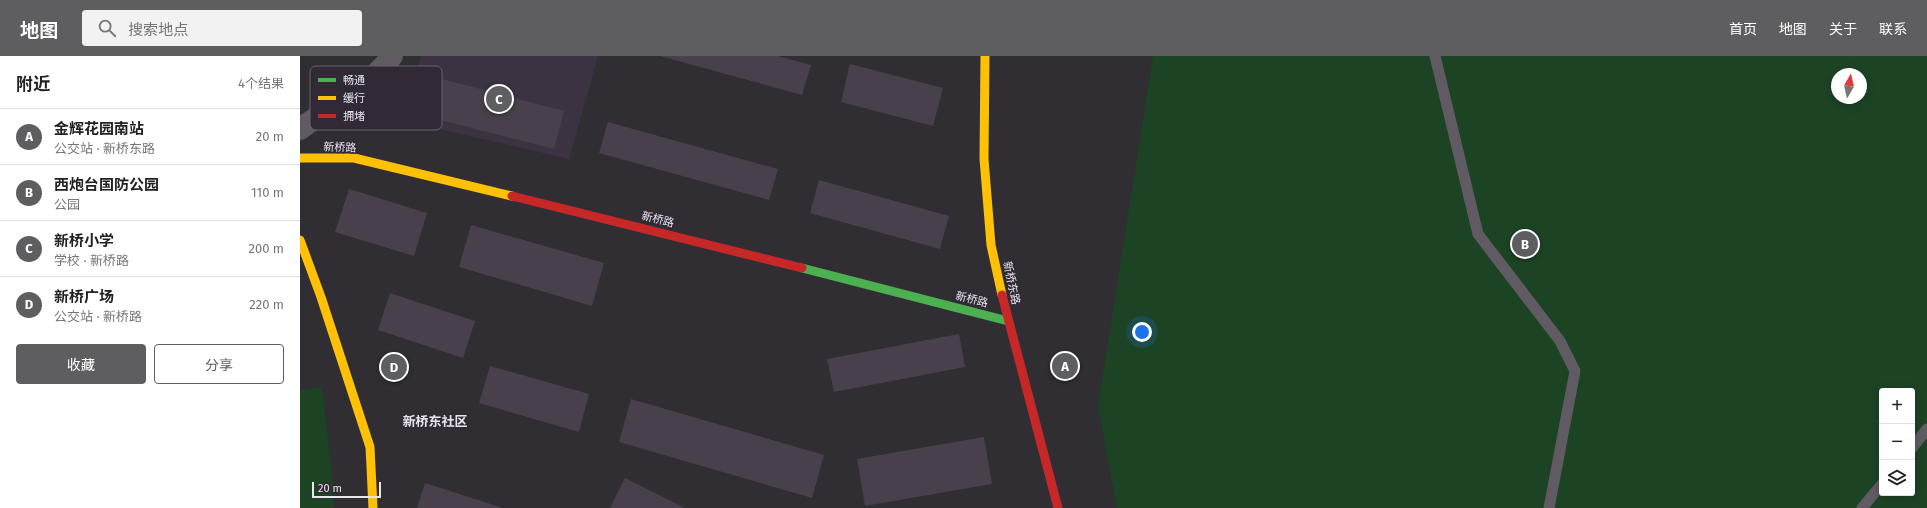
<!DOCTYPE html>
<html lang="zh">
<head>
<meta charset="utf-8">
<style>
	body { margin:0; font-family:"Fira Sans","Noto Sans SC",sans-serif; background:#f2f2f2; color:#222 }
	.controls { position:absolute; right:12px; bottom:12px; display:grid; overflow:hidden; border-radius:4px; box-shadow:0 2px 10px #0003 }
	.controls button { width:36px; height:36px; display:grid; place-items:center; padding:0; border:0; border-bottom:1px solid #e0e0e0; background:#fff; color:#222; font:20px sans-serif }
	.compass { position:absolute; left:1531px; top:12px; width:36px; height:36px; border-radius:50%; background:#fff; box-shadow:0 2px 10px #0003; rotate:9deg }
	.scale { position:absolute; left:12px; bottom:10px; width:69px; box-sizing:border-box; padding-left:4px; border:2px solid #e9e5ec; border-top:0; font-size:11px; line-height:14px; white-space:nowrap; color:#e9e5ec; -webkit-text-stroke:3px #312a36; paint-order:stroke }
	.you { position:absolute; left:842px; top:276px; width:14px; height:14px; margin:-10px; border:3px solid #fff; border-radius:50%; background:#1a73e8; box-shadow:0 0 0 6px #1a73e833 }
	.badge { display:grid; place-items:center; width:26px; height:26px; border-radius:50%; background:#5e5d60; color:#fff; font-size:13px; font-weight:700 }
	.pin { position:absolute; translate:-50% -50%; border:2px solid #fff; box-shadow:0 1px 4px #0006 }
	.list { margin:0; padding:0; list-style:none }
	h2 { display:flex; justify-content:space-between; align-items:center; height:52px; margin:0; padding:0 16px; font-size:17px }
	h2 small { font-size:13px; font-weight:400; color:#767676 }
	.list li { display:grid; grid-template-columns:26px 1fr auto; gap:12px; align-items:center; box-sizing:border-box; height:56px; padding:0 16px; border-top:1px solid #e0e0e0 }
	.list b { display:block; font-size:15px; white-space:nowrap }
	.list p { margin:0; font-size:13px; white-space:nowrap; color:#767676 }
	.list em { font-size:13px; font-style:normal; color:#767676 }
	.actions { display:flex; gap:8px; padding:12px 16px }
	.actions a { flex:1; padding:9px 0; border:1px solid #5e5d60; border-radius:4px; text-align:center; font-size:14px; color:#5e5d60 }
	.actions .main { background:#5e5d60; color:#fff }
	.icon { flex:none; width:22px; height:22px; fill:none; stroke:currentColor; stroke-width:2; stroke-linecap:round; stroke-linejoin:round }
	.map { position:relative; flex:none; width:1627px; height:452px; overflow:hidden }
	header { display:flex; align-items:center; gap:24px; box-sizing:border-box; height:56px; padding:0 20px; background:#5e5d60; color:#fff }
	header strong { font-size:19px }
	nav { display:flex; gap:22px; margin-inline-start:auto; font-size:14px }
	.search { width:280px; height:36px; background:#f2f2f2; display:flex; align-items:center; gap:10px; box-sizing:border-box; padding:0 14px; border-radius:4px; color:#767676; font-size:15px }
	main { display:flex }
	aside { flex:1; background:#fff }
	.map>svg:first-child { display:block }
</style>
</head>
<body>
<header>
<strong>地图</strong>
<div class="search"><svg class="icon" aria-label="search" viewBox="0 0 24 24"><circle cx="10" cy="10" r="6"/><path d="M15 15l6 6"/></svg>搜索地点</div>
<nav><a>首页</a><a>地图</a><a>关于</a><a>联系</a></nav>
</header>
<main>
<aside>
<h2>附近<small>4个结果</small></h2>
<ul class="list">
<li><span class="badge">A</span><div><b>金辉花园南站</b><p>公交站 · 新桥东路</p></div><em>20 m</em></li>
<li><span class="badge">B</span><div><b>西炮台国防公园</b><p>公园</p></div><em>110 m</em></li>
<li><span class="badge">C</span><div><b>新桥小学</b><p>学校 · 新桥路</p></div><em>200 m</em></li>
<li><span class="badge">D</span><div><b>新桥广场</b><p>公交站 · 新桥路</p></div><em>220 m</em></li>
</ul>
<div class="actions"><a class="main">收藏</a><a>分享</a></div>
</aside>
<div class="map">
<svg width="1627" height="452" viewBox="0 0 1627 452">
	<rect width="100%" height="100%" fill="#302d33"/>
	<path fill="#3b3242" d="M121 0H298L269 103 109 66 115 19Z"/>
	<path fill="#1d4325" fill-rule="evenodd" d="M853 0H1627V452H817L798 350ZM1537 18H1561V42H1537ZM1582 335H1612V437H1582Z
		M22 331 32 419 34 452H0V334Z"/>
	<path fill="#48414c" d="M360 0H478L511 9 502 39Z
		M550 8 643 32 633 70 541 46Z
		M127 19 264 55 254 93 117 58Z
		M308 66 478 113 469 144 299 97Z
		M519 124 649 160 640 193 510 157Z
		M49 133 127 157 114 200 35 176Z
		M171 169 304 207 292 250 159 211Z
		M90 237 175 265 163 302 78 274Z
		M659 278 665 311 534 336 527 303Z
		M190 310 289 338 279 376 179 347Z
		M331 343 524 399 512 442 319 386Z
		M684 381 692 428 565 450 557 403Z
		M325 422 385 452H310Z
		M125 427 203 452H117Z"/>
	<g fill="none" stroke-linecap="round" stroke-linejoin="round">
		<path stroke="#605b63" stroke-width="11" d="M1135 0 1178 178 1260 285 1275 315 1249 452
			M1612 392 1627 373
			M1562 452 1582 428"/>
		<path stroke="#605b63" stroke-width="22" d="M0 73C28 53 72 28 92 0"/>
		<path stroke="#4caf50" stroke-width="9" d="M502 212 708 265"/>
		<path stroke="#ffc107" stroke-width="9" d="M685 0 684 103 691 189 702 239
			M0 102H54L212 140
			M0 184 21 241 70 391 73 452"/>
		<path stroke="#c62828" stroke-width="9" d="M212 140 502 212
			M702 239 758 452"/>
	</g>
	<g text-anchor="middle" stroke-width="3" stroke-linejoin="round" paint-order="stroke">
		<g font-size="11" fill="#e9e5ec" stroke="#312a36">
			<text transform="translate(40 91) rotate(2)" y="4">新桥路</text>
			<text transform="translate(358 163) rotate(14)" y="4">新桥路</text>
			<text transform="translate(712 227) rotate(78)" y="4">新桥东路</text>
			<text transform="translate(672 243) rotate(14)" y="4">新桥路</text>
		</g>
		<g font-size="13" font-weight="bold" fill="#e9e5ec" stroke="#312a36">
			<text x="135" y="370">新桥东社区</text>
		</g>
	</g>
	<rect x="10" y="10" width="132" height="64" rx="6" fill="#312a36" stroke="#68626d" stroke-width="1"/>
	<rect x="18" y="22" width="18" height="4" fill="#4caf50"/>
	<rect x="18" y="40" width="18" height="4" fill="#ffc107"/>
	<rect x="18" y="58" width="18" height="4" fill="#c62828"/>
	<g font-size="11" fill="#e9e5ec">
		<text x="43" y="28">畅通</text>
		<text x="43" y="46">缓行</text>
		<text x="43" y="64">拥堵</text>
	</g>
</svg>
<div class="controls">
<button>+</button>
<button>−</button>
<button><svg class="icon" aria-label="layers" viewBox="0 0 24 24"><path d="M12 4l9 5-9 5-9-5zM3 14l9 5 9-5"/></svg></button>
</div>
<svg class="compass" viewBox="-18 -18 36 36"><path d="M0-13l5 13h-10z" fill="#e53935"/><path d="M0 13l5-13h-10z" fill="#767676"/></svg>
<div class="scale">20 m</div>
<div class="you"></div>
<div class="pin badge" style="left:765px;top:310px">A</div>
<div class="pin badge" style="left:1225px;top:188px">B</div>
<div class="pin badge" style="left:199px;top:43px">C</div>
<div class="pin badge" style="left:94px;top:311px">D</div>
</div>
</main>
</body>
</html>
